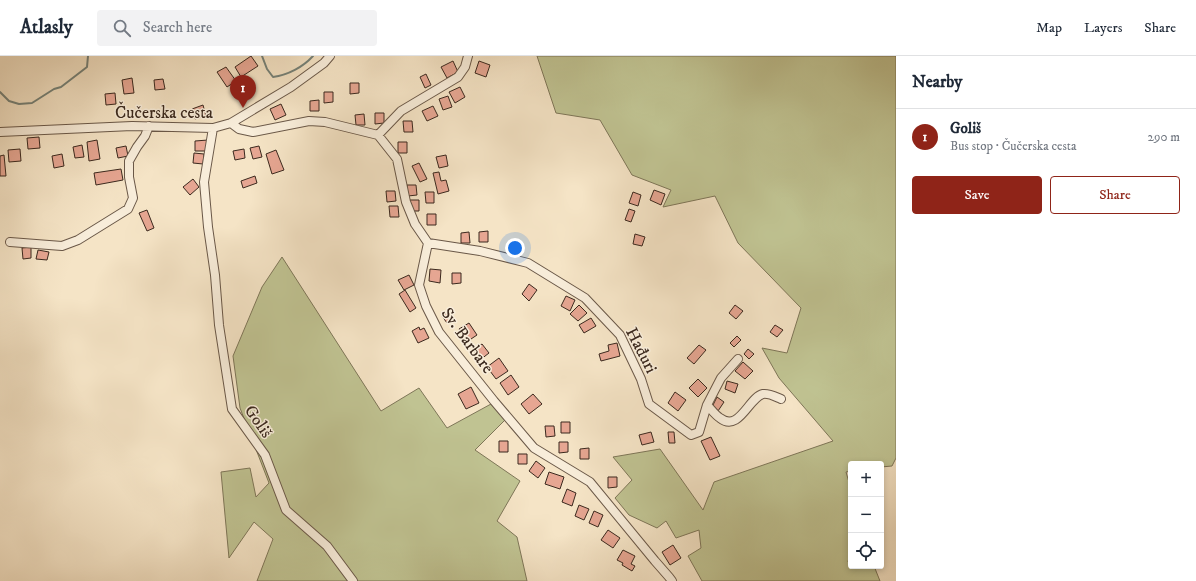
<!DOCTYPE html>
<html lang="en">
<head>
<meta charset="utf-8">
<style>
	body { margin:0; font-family:"IM FELL DW Pica",serif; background:#f2f2f3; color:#1f2937 }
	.controls { position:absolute; right:12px; bottom:12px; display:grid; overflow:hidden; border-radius:4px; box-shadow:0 2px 6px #0003 }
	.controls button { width:36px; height:36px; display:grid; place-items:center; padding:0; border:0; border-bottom:1px solid #e0e1e3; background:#fff; color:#1f2937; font:20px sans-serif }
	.you { position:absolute; left:515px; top:192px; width:14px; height:14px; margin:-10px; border:3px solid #fff; border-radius:50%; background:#1a73e8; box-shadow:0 0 0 6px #1a73e833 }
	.badge { display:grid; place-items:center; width:26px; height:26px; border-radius:50%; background:#8f2418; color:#fff; font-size:13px; font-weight:700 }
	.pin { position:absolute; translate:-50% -33px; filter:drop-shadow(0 1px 2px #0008) }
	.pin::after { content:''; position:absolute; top:21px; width:14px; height:12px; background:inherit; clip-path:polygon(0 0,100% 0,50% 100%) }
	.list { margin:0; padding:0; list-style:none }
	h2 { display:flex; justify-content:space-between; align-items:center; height:52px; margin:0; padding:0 16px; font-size:17px }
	h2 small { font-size:13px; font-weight:400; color:#747a83 }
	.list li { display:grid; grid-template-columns:26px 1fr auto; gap:12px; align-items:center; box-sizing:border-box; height:56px; padding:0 16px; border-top:1px solid #e0e1e3 }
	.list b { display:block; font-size:15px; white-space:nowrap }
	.list p { margin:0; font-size:13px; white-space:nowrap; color:#747a83 }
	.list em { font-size:13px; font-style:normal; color:#747a83 }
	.actions { display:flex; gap:8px; padding:12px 16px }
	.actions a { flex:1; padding:9px 0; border:1px solid #8f2418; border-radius:4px; text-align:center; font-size:14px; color:#8f2418 }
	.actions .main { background:#8f2418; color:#fff }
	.icon { flex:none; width:22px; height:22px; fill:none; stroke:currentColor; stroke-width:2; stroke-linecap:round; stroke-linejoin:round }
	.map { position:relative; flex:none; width:896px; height:525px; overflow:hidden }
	header { display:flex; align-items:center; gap:24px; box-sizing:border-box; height:56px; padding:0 20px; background:#fff; border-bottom:1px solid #e0e1e3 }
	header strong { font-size:19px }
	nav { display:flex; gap:22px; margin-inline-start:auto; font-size:14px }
	.search { width:280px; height:36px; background:#f2f2f3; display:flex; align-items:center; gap:10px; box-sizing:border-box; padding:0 14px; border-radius:4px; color:#747a83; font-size:15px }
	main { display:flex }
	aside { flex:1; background:#fff }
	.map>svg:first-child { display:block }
</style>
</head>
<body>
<header>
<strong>Atlasly</strong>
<div class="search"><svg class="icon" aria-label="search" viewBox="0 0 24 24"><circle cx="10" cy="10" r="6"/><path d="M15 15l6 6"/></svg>Search here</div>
<nav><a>Map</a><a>Layers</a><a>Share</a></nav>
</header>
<main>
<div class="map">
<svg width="896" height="525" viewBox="0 0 896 525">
	<rect width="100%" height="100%" fill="#f5e4c6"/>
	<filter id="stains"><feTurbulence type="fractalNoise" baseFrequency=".005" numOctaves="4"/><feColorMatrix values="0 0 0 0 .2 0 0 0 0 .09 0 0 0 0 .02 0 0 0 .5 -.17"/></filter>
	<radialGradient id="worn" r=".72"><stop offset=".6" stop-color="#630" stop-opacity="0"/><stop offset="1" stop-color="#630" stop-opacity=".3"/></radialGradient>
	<path fill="#c0c392" stroke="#7e7658" d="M537 0H896V402L892 410 881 411V408H851V415L846 416 851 433V491L848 506H851V510H874L880 525H702L688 500 701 492 699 474 676 482 666 465 657 472 629 459 615 442 632 424 613 401 660 393 703 454 714 426 833 385 779 322 762 292 787 297 801 252 738 187 715 140 663 151 671 134 632 119 600 64 556 57Z
		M282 201 381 355 419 332 447 372 491 348 505 364 475 394 520 425 497 465 517 481 527 525H257L273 483 254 466 229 502 221 416 250 412 256 441 269 427 240 352 233 300 262 231Z"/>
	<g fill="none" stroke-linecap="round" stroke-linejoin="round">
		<path stroke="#758279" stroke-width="2" d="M262 0 267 13 273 21C288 19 303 11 313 0
			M0 36 9 45 19 48 32 47 54 33 61 31 87 11 88 0"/>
	</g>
	<path fill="#e6a692" stroke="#3b291e" d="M251 0 258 10 241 21 235 11Z
		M453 5 458 16 447 22 441 11Z
		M479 5 490 9 486 21 475 17Z
		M226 11 236 25 227 31 217 16Z
		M426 18 431 29 425 32 420 21Z
		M132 22 134 37 124 38 122 24Z
		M163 23 165 33 155 34 154 24Z
		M350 27H359V37L350 38Z
		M460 31 465 41 455 47 449 36Z
		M324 36H333V46L324 47Z
		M115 37 116 48 106 49 105 38Z
		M448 40 452 51 443 54 439 43Z
		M319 44V55H310V45Z
		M281 48 286 59 275 64 270 53Z
		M203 49 206 60 195 63 192 53Z
		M433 50 438 60 427 65 422 55Z
		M375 57H384V67L375 68Z
		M364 58 365 69H356L355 59Z
		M403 65H412L413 76H404Z
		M39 81 40 92 28 93 27 82Z
		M97 84 100 103 89 105 87 86Z
		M208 84V95H195V85Z
		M398 86H407V97H398Z
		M82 89 84 101 75 102 73 91Z
		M126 90 128 100 118 102 116 92Z
		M259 90 262 101 253 103 250 92Z
		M20 93 21 105 9 106 8 94Z
		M244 93 245 102 235 104 233 95Z
		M276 94 284 114 272 118 266 98Z
		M194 97 204 98 203 108 193 107Z
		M62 98 64 110 54 112 52 100Z
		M4 99 6 120H0V100Z
		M446 99 448 110 439 112 436 101Z
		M419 107 427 123 420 126 412 110Z
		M121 113 123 124 96 129 94 117Z
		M439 116 441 125 446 124 449 135 438 138 433 117Z
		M255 120 257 127 243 132 241 125Z
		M193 123 199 131 190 139 183 131Z
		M407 129H416L417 139 408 140Z
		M654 134 665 138 661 149 650 144Z
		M386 135H395L396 145 387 146Z
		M425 136H434V147H426Z
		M633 136 641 139 638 150 629 147Z
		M410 144H419V155H410Z
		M389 150H398L399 161H390Z
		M629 153 635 155 631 166 625 164Z
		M147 154 154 172 147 175 139 157Z
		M427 158H436V169H427Z
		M488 175V186H479V176Z
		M469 176 470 187H461V177Z
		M635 178 645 181 642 190 633 188Z
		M31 191V202L23 203 22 192Z
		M38 194 49 196 47 204 36 203Z
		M430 213 441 214 440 227 429 225Z
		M452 217H461V227L452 228Z
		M409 219 414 229 404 234 398 224Z
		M529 228 537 234 529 245 522 238Z
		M405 234 416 252 410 256 399 238Z
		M566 240 575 244 570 255 561 250Z
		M579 249 587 257 578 265 570 258Z
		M735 249 743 255 736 263 729 257Z
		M447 256 452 263 447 267 442 260Z
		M591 262 596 270 584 277 579 269Z
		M469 267 477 279 468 285 459 273Z
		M775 269 783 274 777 281 770 276Z
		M419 271 420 274 424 272 429 282 418 287 412 275Z
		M737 280 741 284 734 291 730 287Z
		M617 287 620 300 601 305 599 298 609 295 608 289Z
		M482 288 489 297 480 304 473 294Z
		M699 289 706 294 694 308 687 302Z
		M748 293 754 298 749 303 744 298Z
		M499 302 508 315 496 323 487 311Z
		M743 306 753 315 745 323 735 315Z
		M511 319 519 331 508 339 500 327Z
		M698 323 707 332 698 341 689 332Z
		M727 325 738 328 735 337 725 333Z
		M471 331 479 347 466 353 458 338Z
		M675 336 686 344 678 355 668 347Z
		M533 338 542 348 529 358 521 348Z
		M717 341 724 346 718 355 712 351Z
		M561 366H570V377H561Z
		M545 370H554L555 380 546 381Z
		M651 376 654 386 642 389 639 379Z
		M668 376H674L675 387H669Z
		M711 381 720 400 710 404 701 385Z
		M499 385H508V396H499Z
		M559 386H568V396L559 397Z
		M589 392V403H580V393Z
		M518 398H527V408H518Z
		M536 405 545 412 538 422 529 415Z
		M549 416 564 421 560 433 545 428Z
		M608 421H617V431L608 432Z
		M567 433 576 437 572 450 562 446Z
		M579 449 589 453 584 464 575 460Z
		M594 455 603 459 598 471 589 467Z
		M608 474 620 482 613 492 601 484Z
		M673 489 681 502 670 509 662 496Z
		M623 494 635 500 631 508 635 510 632 515 622 509 623 507 617 504Z"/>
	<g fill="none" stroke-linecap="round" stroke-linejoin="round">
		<g stroke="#6a5848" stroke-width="10">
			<path id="minor" d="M231 67 239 73 253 76 309 65 325 66 378 79 397 103 406 146 415 168 428 187 419 229 426 250 439 276 494 345 534 392 590 426 655 505 669 521 672 525
				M213 72 204 126 208 171 215 219 219 269 232 353 265 399 286 454 327 490 353 525
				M0 76 132 70 213 72 231 67 291 31 324 7 330 0
				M378 79 401 55 458 21 465 11 468 0
				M10 186 62 190 78 184 128 153 133 142 129 121V105L137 91 145 80 149 70
				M428 187 480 195 528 207 585 242 620 279 641 323 649 348 691 379 699 376 707 349 721 322 738 303
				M707 349C711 353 715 359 720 362 739 377 749 341 763 338 769 337 776 341 781 343"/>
		</g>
		<use href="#minor" stroke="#f8edda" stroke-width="8"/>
	</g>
	<g text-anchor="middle" stroke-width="3" stroke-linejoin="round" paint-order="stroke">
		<g font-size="17" fill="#3b291e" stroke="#f8edda">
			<text x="164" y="62">Čučerska cesta</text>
			<text transform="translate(468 284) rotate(54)" y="6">Sv. Barbare</text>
			<text transform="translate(642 294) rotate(63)" y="6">Hađuri</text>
			<text transform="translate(259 365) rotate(55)" y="6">Goliš</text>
		</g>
	</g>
	<rect width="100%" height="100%" filter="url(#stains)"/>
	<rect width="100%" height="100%" fill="url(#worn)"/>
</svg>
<div class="controls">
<button>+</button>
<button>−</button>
<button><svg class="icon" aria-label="locate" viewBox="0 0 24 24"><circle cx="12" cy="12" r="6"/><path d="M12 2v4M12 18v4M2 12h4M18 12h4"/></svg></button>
</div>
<div class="you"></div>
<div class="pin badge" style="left:243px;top:52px">1</div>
</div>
<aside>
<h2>Nearby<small></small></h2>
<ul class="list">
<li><span class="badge">1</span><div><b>Goliš</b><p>Bus stop · Čučerska cesta</p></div><em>290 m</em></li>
</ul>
<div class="actions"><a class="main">Save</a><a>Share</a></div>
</aside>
</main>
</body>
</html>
